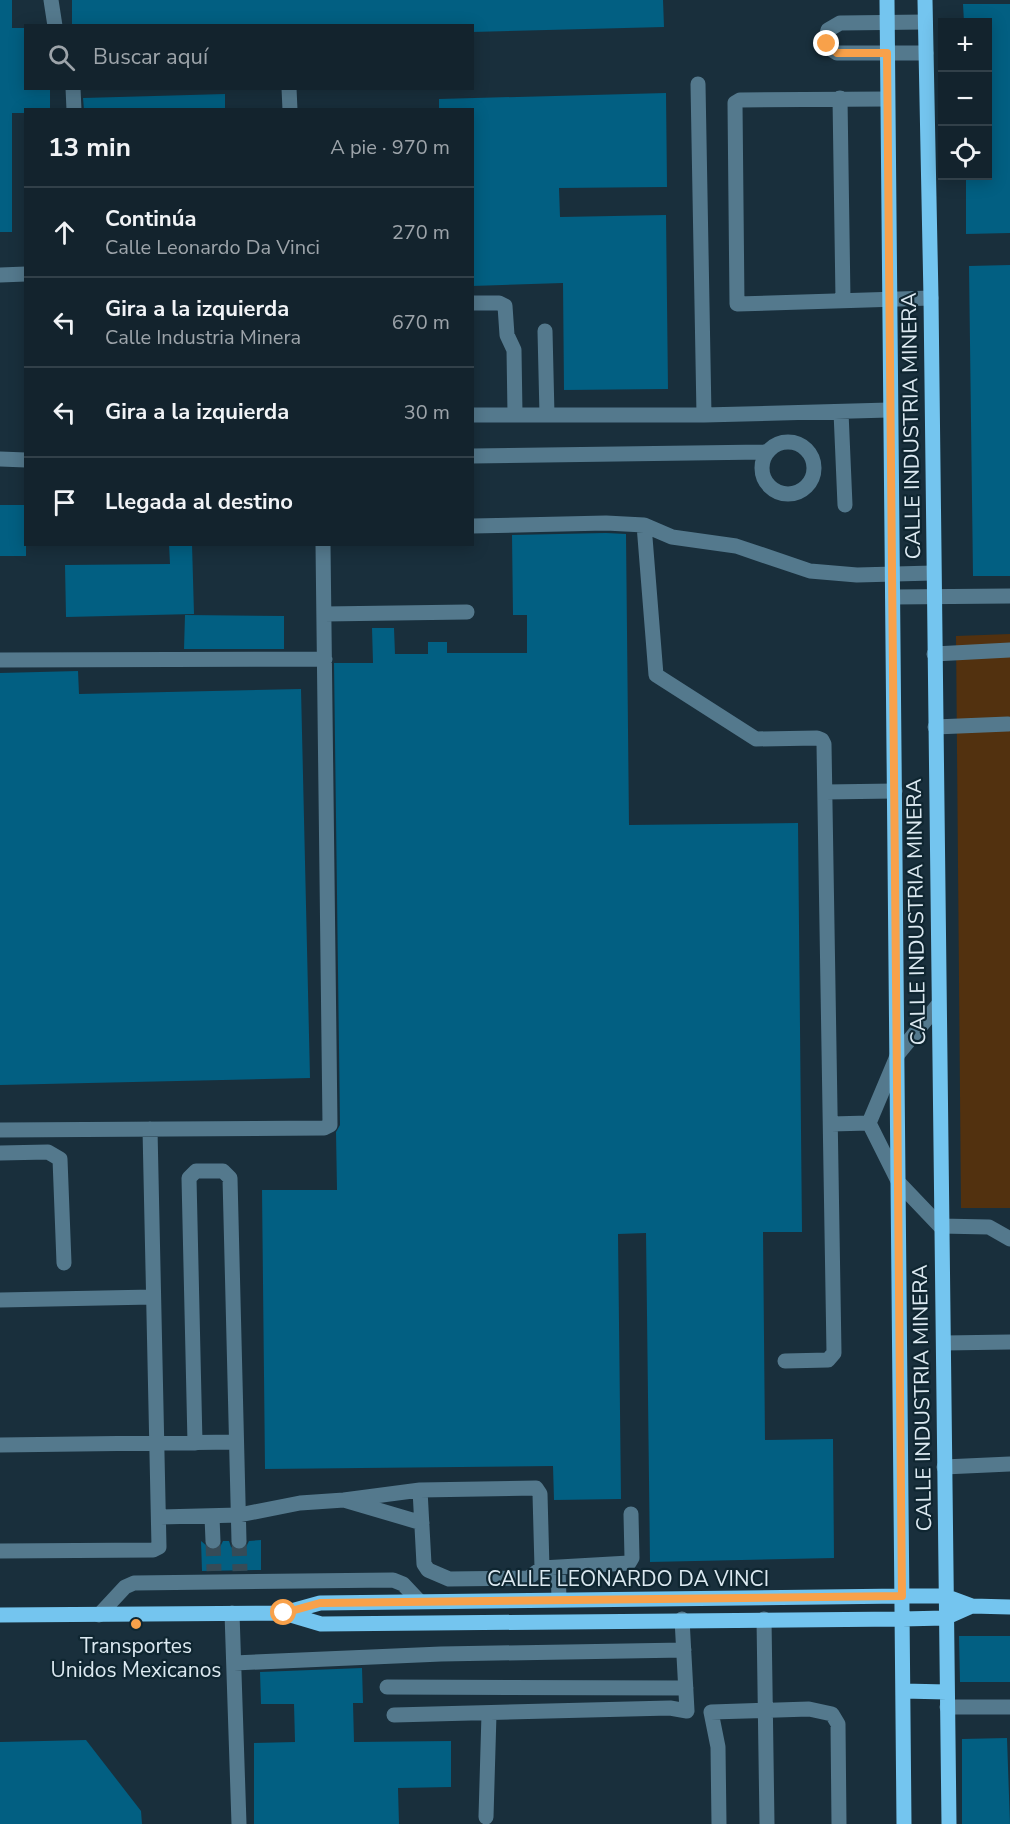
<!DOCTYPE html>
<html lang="es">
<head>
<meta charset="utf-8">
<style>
	body { margin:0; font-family:"Nunito Sans",sans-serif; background:#202f39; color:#f1f3f6 }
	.controls { position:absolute; right:18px; top:18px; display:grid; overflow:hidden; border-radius:0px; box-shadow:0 3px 15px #0003 }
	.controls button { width:54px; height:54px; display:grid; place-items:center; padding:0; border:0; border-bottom:2px solid #324049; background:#13232d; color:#f1f3f6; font:30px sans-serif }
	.stop { position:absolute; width:18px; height:18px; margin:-14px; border:4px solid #f8a14a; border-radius:50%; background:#fff }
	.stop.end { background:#f8a14a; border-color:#fff; box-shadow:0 2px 6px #0008 }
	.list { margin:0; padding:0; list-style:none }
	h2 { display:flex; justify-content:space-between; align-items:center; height:78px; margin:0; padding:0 24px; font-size:26px }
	h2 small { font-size:20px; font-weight:400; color:#9da4aa }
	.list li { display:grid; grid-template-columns:39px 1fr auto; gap:18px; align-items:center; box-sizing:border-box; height:90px; padding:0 24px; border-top:2px solid #324049 }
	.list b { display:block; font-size:22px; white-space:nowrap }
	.list p { margin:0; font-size:20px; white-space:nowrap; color:#9da4aa }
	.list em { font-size:20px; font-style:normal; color:#9da4aa }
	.icon { flex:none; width:33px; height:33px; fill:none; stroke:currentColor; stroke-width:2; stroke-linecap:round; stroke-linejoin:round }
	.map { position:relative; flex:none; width:1010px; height:1824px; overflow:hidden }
	.search { position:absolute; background:#13232d; box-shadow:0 3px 15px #0003; left:24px; top:24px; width:450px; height:66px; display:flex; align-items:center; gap:15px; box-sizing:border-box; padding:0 21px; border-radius:0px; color:#9da4aa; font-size:22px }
	.panel { position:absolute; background:#13232d; box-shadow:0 3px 15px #0003; left:24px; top:108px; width:450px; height:438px; border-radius:0px }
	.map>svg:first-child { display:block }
</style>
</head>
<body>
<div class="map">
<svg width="1010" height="1824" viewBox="0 0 1010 1824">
	<rect width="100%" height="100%" fill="#192f3c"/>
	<path fill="#52310f" d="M1010 634V1208H961L956 636Z"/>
	<path fill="#025f82" d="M0 0H12V28H26V88H50V110H26V113H12V232H0Z
		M72 0H663L664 27 472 32V26H72Z
		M963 4H1010V233L966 234V176H987V22H964Z
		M666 93 667 187 559 188 560 217 666 215 668 389 564 390 563 283 472 286V110H439V99Z
		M225 94V110H84L83 98Z
		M1010 265V576H973L969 266Z
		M0 505H26V556H0Z
		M606 533 626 534 629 825 798 823 802 1232H763L765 1440 833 1439 834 1558 650 1562 646 1233 618 1234 621 1499 554 1500 553 1466 265 1469 262 1190H337L336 1132 340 1125 334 663H373L372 628H394L395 654H428V642H447V653H527V615H513L512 535Z
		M169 544H192L194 614 66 617 65 565 170 564Z
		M185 615 284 616V649H184Z
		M78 671 79 694 301 689 310 1078 0 1085V673Z
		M261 1540V1570L202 1571 201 1541 213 1551 219 1549 223 1541H229L231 1547 239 1551 245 1549 249 1541Z
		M959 1636H1010V1682H960Z
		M362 1668 363 1703H353L354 1742 451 1741V1787L398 1788 399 1824H254V1743L295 1742 294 1704H261L260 1672Z
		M1007 1738 1010 1824H962V1739Z
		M86 1740 141 1811 142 1824H0V1742Z"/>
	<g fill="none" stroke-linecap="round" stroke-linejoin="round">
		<path stroke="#364b57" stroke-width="15" stroke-dasharray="15 8" stroke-linecap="butt" d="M213 1541 214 1571
			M239 1541 240 1571"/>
		<path stroke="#54798d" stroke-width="15" d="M51 0 55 26
			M925 22 840 23 828 30C824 40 827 48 837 53H926
			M73 88 74 110
			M289 88 290 110
			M840 98 843 300
			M887 99 740 100 735 103 737 304 931 298
			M0 275 26 274
			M472 303H499L505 306 507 335 514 350 515 414
			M545 331 547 415
			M841 412 845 505
			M472 415H704L698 84
			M704 415 889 410
			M762 468a26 26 0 1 1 52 0a26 26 0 1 1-52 0Z
			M472 456 767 452
			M0 459 26 460
			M644 525 656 675 756 739 817 738 822 740 824 744 834 1353 828 1360 785 1361
			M472 526 606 523 644 525 672 537 736 546 810 571 857 575 933 573
			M893 597 1010 596
			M324 614 467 612
			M934 654 1010 650
			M0 660 325 659
			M935 727 1008 724
			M825 792 895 791
			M938 1005 898 1054 869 1123 899 1183 940 1226 989 1227 1010 1239
			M831 1124 869 1123
			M0 1130 324 1128 330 1125 323 544
			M0 1153 48 1152 60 1159 64 1263
			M0 1300 153 1297
			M944 1343 1010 1342
			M195 1443 189 1178 196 1171H223L230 1178 239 1541
			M0 1445 235 1442
			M944 1467 1010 1464
			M420 1490 344 1500 422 1523
			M160 1517 239 1515 300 1503 344 1500
			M212 1517 213 1541
			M0 1551 153 1550 159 1547 150 1129
			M542 1568 540 1494 536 1488 420 1490 424 1564 428 1570 449 1579 528 1578 542 1568 629 1563 632 1558 631 1514
			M558 1568 559 1599
			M232 1613 239 1824
			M99 1615 125 1587 134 1583 393 1580 403 1584 419 1601
			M764 1619 767 1824
			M234 1663 441 1654 684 1650
			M387 1687 686 1688
			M947 1707H1010
			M394 1715 670 1708 687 1711 682 1619
			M486 1817 489 1714
			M719 1824 718 1747 711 1712 809 1709 832 1714 838 1724 839 1824"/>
		<path stroke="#74c5ef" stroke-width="15" d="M887 0 904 1824
			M925 0 931 298 949 1824
			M284 1613 321 1624 902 1619 945 1618 972 1606
			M0 1615 284 1613 320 1603 902 1596H945L972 1606 1010 1607
			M903 1691 947 1692"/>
	</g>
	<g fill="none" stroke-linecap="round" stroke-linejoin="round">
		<path stroke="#f8a14a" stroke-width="8" d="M284 1613 320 1603 902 1596 887 53H837L827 44"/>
	</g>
	<circle fill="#f8a14a" stroke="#0f2631" stroke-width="2" cx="136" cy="1624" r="6"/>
	<g text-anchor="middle" stroke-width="4.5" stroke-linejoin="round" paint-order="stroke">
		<g font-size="21" fill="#dce9f1" stroke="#0f2631">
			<text transform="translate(911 426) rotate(-91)" y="7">CALLE INDUSTRIA MINERA</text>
			<text transform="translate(916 912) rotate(-91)" y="7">CALLE INDUSTRIA MINERA</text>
			<text transform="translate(922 1398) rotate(-91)" y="7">CALLE INDUSTRIA MINERA</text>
			<text x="628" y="1586">CALLE LEONARDO DA VINCI</text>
		</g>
		<g font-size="21" fill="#dce9f1" stroke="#0f2631">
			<text x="136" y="1653">Transportes<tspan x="136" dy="24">Unidos Mexicanos</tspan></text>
		</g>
	</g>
</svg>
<div class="controls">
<button>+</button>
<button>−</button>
<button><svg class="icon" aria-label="locate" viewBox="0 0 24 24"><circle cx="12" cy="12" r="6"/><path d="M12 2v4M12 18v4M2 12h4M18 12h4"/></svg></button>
</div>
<div class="stop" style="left:284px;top:1613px"></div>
<div class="stop end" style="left:827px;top:44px"></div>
<div class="search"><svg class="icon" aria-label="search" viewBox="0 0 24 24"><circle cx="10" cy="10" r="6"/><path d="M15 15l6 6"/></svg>Buscar aquí</div>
<section class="panel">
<h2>13 min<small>A pie · 970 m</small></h2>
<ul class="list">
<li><svg class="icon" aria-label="ahead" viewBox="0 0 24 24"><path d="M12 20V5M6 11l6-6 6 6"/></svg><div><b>Continúa</b><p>Calle Leonardo Da Vinci</p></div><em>270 m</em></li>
<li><svg class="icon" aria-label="left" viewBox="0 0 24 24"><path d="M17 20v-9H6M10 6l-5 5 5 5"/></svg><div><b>Gira a la izquierda</b><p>Calle Industria Minera</p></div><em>670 m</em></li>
<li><svg class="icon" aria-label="left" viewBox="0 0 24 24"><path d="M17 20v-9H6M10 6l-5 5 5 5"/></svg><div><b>Gira a la izquierda</b></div><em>30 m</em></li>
<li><svg class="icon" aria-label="arrive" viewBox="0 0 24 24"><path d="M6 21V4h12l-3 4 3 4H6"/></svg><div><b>Llegada al destino</b></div></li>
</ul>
</section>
</div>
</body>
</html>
